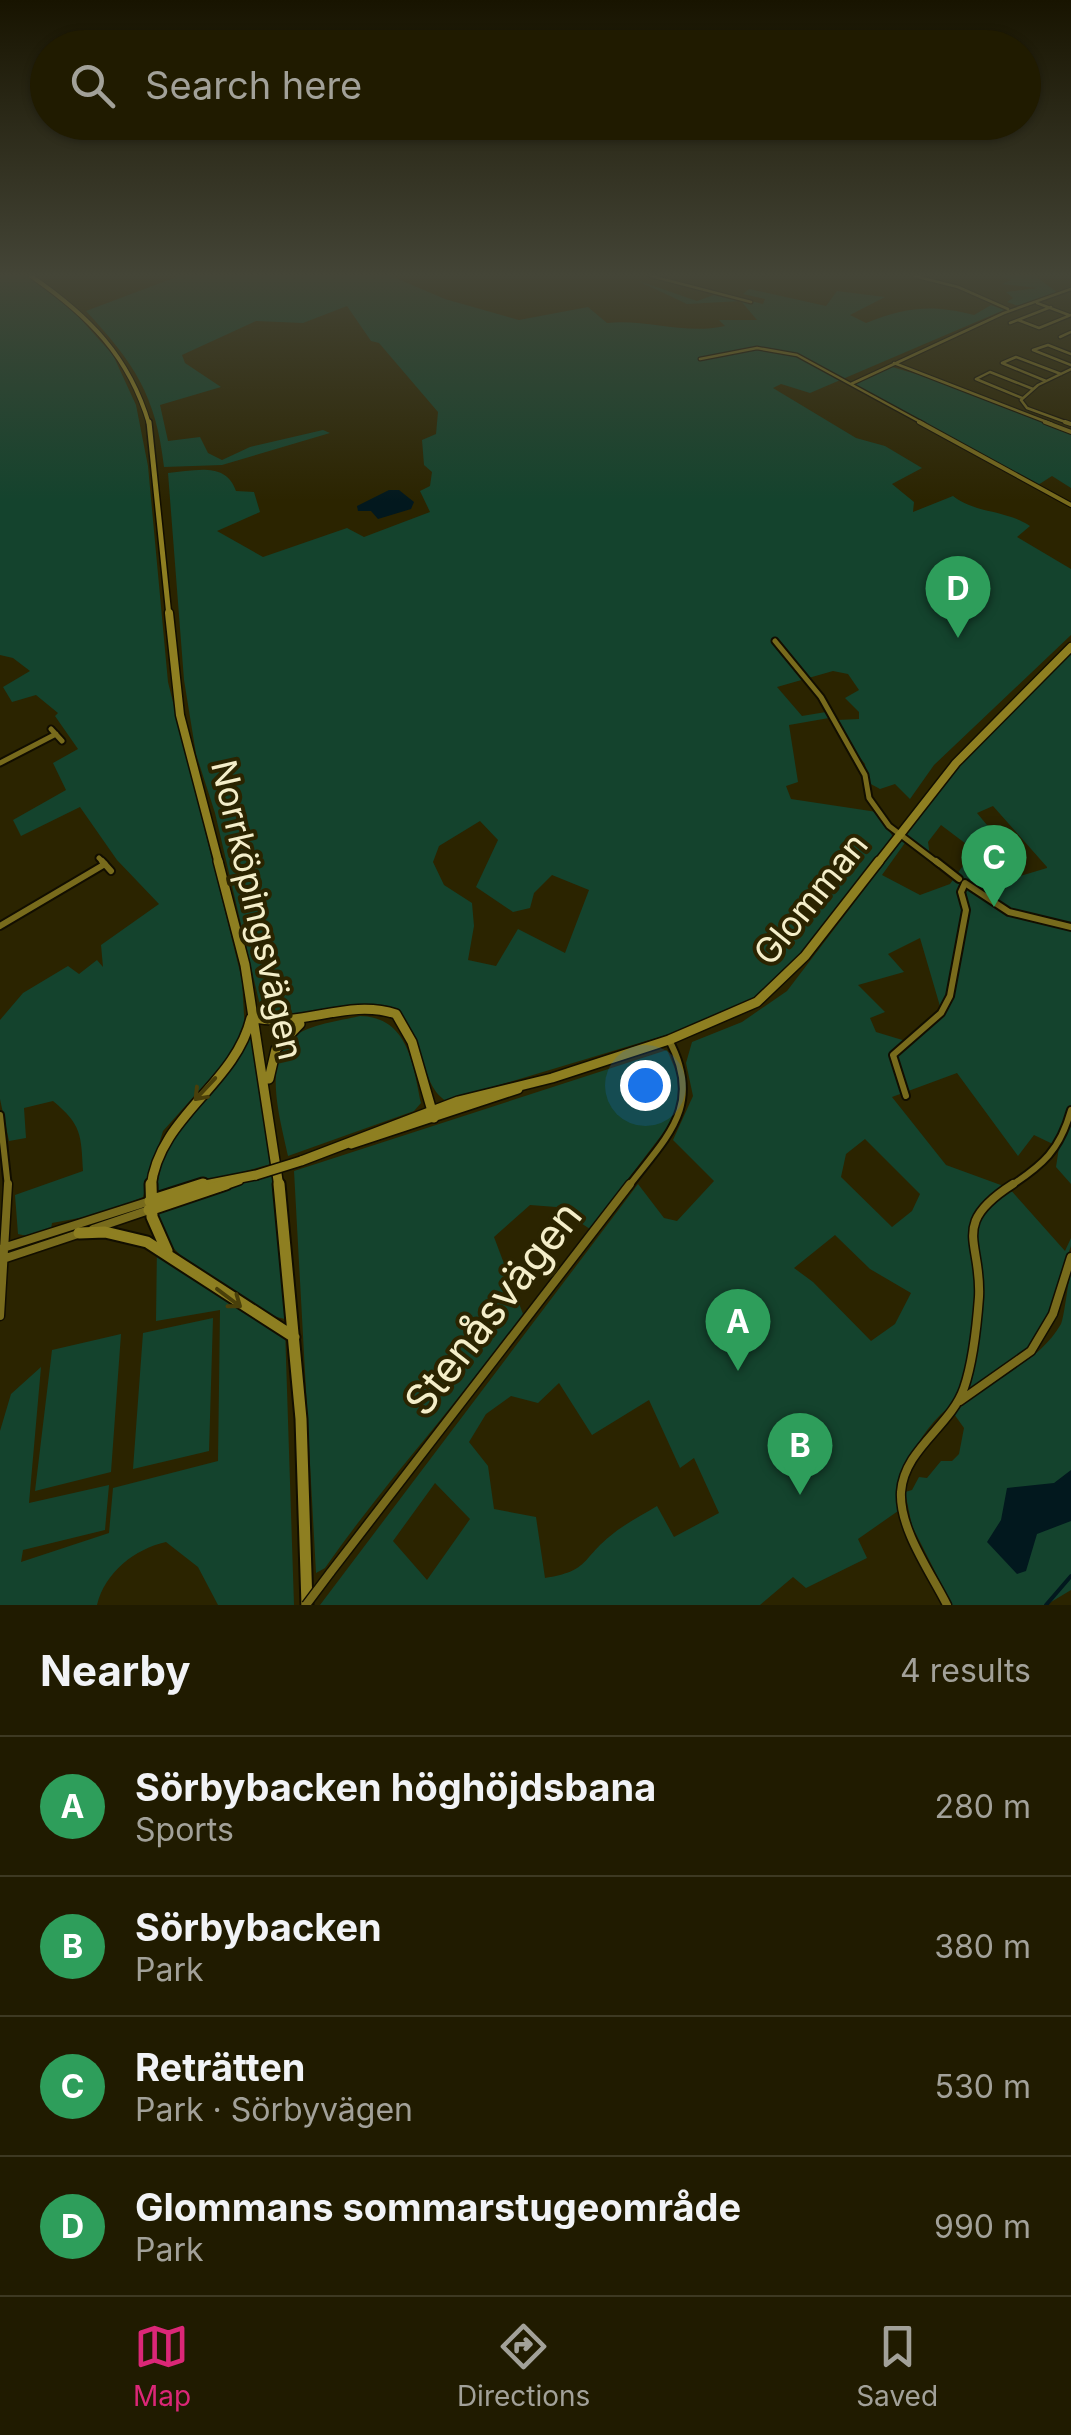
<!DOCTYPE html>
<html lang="en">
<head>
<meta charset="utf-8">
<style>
	body { margin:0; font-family:Inter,sans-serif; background:#2d280f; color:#f1f3f6 }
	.you { position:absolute; left:645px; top:1085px; width:35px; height:35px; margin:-25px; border:8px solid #fff; border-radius:50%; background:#1a73e8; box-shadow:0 0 0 15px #1a73e833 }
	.badge { display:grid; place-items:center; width:65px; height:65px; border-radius:50%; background:#db2777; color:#fff; font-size:32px; font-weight:700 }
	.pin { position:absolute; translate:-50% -82px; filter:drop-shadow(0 2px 5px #0008) }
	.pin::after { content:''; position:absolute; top:52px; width:35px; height:30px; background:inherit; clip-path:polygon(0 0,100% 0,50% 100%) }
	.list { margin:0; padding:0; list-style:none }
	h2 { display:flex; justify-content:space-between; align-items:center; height:130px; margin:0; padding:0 40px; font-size:42px }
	h2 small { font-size:32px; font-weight:400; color:#a2a199 }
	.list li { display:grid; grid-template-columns:65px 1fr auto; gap:30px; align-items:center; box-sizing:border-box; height:140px; padding:0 40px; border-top:2px solid #3d3922 }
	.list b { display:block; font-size:38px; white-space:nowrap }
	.list p { margin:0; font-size:32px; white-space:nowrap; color:#a2a199 }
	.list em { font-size:32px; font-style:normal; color:#a2a199 }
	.icon { flex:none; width:55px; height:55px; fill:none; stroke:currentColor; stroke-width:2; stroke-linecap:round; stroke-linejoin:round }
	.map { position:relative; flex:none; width:1071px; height:1605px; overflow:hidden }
	.search { position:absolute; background:#201b00; box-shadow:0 2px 8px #0004; left:30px; right:30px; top:30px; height:110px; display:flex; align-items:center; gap:25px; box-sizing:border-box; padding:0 35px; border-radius:55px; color:#a2a199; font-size:38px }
	.sheet { height:690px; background:#201b00 }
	nav { display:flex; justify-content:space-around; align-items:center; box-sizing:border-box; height:140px; border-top:2px solid #3d3922; background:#201b00; font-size:28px; color:#a2a199 }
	nav a { display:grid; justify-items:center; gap:5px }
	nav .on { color:#db2777 }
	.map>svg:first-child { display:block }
</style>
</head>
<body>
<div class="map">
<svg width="1071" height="1605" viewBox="0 0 1071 1605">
	<rect width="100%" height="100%" fill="#2b2400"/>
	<path fill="#14432d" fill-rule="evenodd" d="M0 276H27L67 304 113 355 136 405 148 466 168 682 242 980 245 1032 228 1058 163 1131 143 1197 101 1214 52 1223 51 1229 27 1236 18 1234 15 1195 83 1171C81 1135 82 1125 53 1101L24 1108 26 1138 9 1141 0 1099V1020L23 993 68 966 79 974 97 960 103 967 101 945 159 904 117 860 80 807 21 836 13 820 66 790 53 763 78 749 55 716 58 713 36 695 12 702 3 687 30 671 13 658 0 655Z
		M179 276H391L445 299 519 320 588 307 607 323C647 319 684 335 725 326L719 320H757L741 301 687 304 636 280 697 301 719 293 763 304 765 299 743 294 749 289 826 306 837 291 885 297 850 315 866 323C905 307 933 304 974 315L991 305 1004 310 810 393 781 384 773 388 856 438 885 446 922 468 892 484 914 502 913 512 953 496C976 514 1004 509 1030 526L1017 537 1071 569V635L934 765 910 799 895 784 880 789 867 782 865 764 829 718 789 725 798 782 786 786 791 799 877 812 893 837 803 954 755 999 726 1015 666 1035 446 1101C430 1091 427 1072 421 1055 397 984 375 1006 319 1015 301 1018 282 1017 264 1018L262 1014 215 813 196 754 184 680 168 473C194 471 226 461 236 491L254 492 260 512 217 531 263 557 347 528 364 537 430 512 420 491 430 486 432 472 424 465 422 440 436 434 438 412 379 343 371 341 347 306 303 323 256 321 182 355 185 363 221 387 160 405 168 441 200 437 208 453 222 460 250 447 323 430 330 433 222 465 164 467C156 395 134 363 86 311ZM833 671 848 674 859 690 845 698 859 712V719L837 720 826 712 802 716 777 687ZM480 821 498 840 476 887 513 912 530 908 534 893 552 875 589 890 565 953 518 929 496 966 468 960 474 926 472 903 444 885 433 862 439 846Z
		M1003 276H1035L1058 293 1019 306 1007 302 1013 298 1006 292 1038 288 1002 284 1011 280Z
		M889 366 953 385 1071 433V488L1052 476 1038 485 853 384Z
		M1071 653V1184L1056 1167 1059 1147 1034 1135 1018 1156 957 1073 892 1097 946 1165 1009 1188 1065 1251 1071 1238V1246C1059 1278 1053 1319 1031 1346 1019 1362 999 1372 982 1383 930 1415 904 1450 898 1511L858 1539 867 1558 806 1588 793 1577 760 1605H320L638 1184 664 1218 677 1221 714 1181 673 1140 693 1096 686 1063 692 1042 742 1022 787 991 954 772ZM993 806 1047 867V868L1004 881 979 851 992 831 977 813ZM941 825 974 850 950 884 920 895 882 875 907 840 930 856 928 842ZM920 938 942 1013 909 1042 876 1032 870 1018 885 1012 858 985 904 972 888 954ZM865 1139 920 1194 912 1211 892 1227 841 1177 846 1154ZM835 1235 870 1269 911 1293 895 1324 871 1341 813 1282 794 1268ZM559 1383 592 1435 649 1400 680 1468 694 1458 719 1513 674 1537 657 1506C641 1516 624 1524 609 1537 581 1560 589 1571 545 1578L536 1517 494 1509 488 1466 469 1442 486 1414 511 1396 538 1403ZM435 1483 470 1519 427 1580 393 1541Z
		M360 1016C408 1017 413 1064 421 1103L414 1111 288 1156C282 1125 261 1060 293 1037 310 1024 339 1021 360 1016Z
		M252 1036 271 1164 155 1196 166 1143Z
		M667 1050 683 1088 670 1124 590 1229 556 1207 530 1205 494 1237 523 1314C460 1401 387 1479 325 1568L316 1573 294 1171Z
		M272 1174 285 1319C254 1314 186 1267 168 1241 163 1233 159 1221 155 1212Z
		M157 1245 242 1312 285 1328 294 1605H218L198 1567 166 1542C135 1549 105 1572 97 1605H0V1431L11 1394 41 1367 29 1503 109 1485 105 1530 23 1550 21 1562 109 1533 113 1488 218 1461 220 1310 156 1321Z
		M1071 1271V1590L1046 1605H952L912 1526 905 1492 912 1490 919 1477 927 1478 941 1461H952L959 1454 964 1428 954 1414C985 1380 1037 1366 1061 1324 1064 1318 1068 1282 1071 1271Z
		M213 1318 209 1451 133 1469 143 1333Z
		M121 1334 111 1472 35 1491 52 1350Z"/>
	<path fill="#02181e" d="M389 490H399L414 502 411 509 378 519 371 511H358L357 506Z
		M1071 1470V1521L1037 1534 1026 1571 1017 1574 987 1542 1001 1520 1007 1488 1054 1483Z"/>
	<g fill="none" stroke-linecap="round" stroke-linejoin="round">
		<path stroke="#02181e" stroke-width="4" d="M1046 1605 1071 1576"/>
		<g stroke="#120e00" stroke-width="5">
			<path id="minor-far4" d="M651 276 751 302
				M914 276 958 287 1008 309
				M1037 303 1069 315
				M1018 320 1039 328 1071 315
				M1010 323 1051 307
				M1060 337 1071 332
				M1071 354 1048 345 1033 350 1071 365
				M700 359 757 348 797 355 924 424
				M894 363 1052 424
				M1071 369 1038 385 1021 400 1027 408 1071 424
				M1046 381 1002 363 1016 357 1061 374
				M851 384 1004 313 1071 289
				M1022 398 976 379 990 372 1033 389"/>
		</g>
		<g stroke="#120e00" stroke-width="6">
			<path id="minor-far3" d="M919 422 1071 505
				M1045 422 1071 432
				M1065 422 1071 424"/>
		</g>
		<g stroke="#120e00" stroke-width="9">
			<path id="minor-far2" d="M775 641 821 697 865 775 869 798 889 826 939 864
				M51 729 62 741
				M0 763 56 734
				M99 858 105 864"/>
		</g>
		<g stroke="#120e00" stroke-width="10">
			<path id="minor-far1" d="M102 861 111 871
				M936 861 959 879
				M0 926 105 864
				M906 1096 893 1055 941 1013 950 996 966 910 961 892 965 883 1009 912 1071 927
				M0 1115 8 1187
				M628 1187C667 1136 704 1106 669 1040
				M1009 1187C1043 1165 1060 1150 1071 1110"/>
		</g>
		<g stroke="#120e00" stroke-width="11">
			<path id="minor" d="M93 1229 149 1210
				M0 1249 147 1202
				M0 1260 78 1234
				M0 1316 8 1184
				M960 1401 1031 1351 1053 1314 1071 1257
				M330 1573 630 1184
				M947 1605C931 1573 899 1529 901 1492 904 1449 951 1426 964 1388 973 1362 977 1324 979 1297 982 1241 949 1225 1013 1184"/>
		</g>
		<g stroke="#120e00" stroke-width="6">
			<path id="major-far4" d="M31 276C89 316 129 356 149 424"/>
		</g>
		<g stroke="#120e00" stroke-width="8">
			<path id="major-far3" d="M149 422 169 616"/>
		</g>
		<g stroke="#120e00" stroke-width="11">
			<path id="major-far2" d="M169 613 180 715 219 864
				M877 864 956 763 1071 647"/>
		</g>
		<g stroke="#120e00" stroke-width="12">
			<path id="major-far1" d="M218 861 245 965 279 1187
				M254 1018C303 1028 348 998 396 1014L412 1042 434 1118
				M269 1079 276 1049 300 1024
				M351 1144 518 1089
				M301 1161 458 1101 552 1078 669 1040 757 1002 805 956 879 861
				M151 1187C159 1116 235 1085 251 1018
				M195 1187 256 1175
				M219 1187 239 1180"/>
		</g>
		<g stroke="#120e00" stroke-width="15">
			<path id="major" d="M151 1184 152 1217 167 1251
				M279 1184 301 1419 307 1605
				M150 1201 203 1184
				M149 1210 226 1184
				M79 1233 105 1232 147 1242 294 1337"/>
		</g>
		<use href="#minor-far4" stroke="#786b1c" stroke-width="2.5"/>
		<use href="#minor-far3" stroke="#786b1c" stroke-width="4"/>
		<use href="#minor-far2" stroke="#786b1c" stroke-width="5"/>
		<use href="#minor-far1" stroke="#786b1c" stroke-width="6"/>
		<use href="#minor" stroke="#786b1c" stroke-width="8"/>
		<use href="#major-far4" stroke="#8e7f21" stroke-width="4"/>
		<use href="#major-far3" stroke="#8e7f21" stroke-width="5"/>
		<use href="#major-far2" stroke="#8e7f21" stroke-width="8"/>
		<use href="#major-far1" stroke="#8e7f21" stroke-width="9"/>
		<use href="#major" stroke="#8e7f21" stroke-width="11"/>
		<g stroke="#120e00" stroke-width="11" stroke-linecap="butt">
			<path id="minor-bridge" d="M306 1605 330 1573"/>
		</g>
		<g stroke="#120e00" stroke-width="12" stroke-linecap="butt">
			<path id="major-bridge" d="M256 1175 301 1161"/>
		</g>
		<use href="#minor-bridge" stroke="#786b1c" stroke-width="8"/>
		<use href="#major-bridge" stroke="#8e7f21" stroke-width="9"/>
	</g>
	<defs><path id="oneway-shaft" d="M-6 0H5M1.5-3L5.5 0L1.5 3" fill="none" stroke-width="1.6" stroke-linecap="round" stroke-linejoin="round" transform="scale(2.5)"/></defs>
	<g stroke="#493f0a">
		<use href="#oneway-shaft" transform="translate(205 1089) rotate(133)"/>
		<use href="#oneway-shaft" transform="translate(229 1298) rotate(37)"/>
	</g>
	<linearGradient id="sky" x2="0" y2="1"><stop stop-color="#181400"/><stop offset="0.55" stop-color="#444537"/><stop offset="1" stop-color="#444537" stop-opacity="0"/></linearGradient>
	<rect width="1071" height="501" fill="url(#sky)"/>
	<g text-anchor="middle" stroke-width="8" stroke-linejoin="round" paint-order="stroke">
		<g font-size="35" fill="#f4eec9" stroke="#2b2400">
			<text transform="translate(811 899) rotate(-51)" y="12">Glomman</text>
			<text transform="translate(257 910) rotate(77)" y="12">Norrköpingsvägen</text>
		</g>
		<g font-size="42" fill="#f4eec9" stroke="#2b2400">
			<text transform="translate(493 1308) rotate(-52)" y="15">Stenåsvägen</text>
		</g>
	</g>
</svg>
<div class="you"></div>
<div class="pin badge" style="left:738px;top:1371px;background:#2e9e5b">A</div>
<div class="pin badge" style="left:800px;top:1495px;background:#2e9e5b">B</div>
<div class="pin badge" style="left:994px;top:907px;background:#2e9e5b">C</div>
<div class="pin badge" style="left:958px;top:638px;background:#2e9e5b">D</div>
<div class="search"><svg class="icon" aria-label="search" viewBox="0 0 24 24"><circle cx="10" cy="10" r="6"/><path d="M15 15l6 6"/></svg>Search here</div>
</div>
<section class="sheet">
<h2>Nearby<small>4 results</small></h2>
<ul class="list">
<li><span class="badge" style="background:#2e9e5b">A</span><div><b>Sörbybacken höghöjdsbana</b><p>Sports</p></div><em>280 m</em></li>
<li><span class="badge" style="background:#2e9e5b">B</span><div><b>Sörbybacken</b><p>Park</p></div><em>380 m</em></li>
<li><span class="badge" style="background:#2e9e5b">C</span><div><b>Reträtten</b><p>Park · Sörbyvägen</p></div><em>530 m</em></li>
<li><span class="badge" style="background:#2e9e5b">D</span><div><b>Glommans sommarstugeområde</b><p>Park</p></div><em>990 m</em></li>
</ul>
</section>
<nav>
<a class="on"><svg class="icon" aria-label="map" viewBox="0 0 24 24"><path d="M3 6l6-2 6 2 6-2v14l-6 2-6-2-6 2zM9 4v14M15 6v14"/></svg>Map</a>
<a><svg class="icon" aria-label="directions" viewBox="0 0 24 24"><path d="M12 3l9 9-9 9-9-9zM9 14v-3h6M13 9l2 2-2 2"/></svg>Directions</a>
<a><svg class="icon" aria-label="saved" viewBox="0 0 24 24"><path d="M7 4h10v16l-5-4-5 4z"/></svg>Saved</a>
</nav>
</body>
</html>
